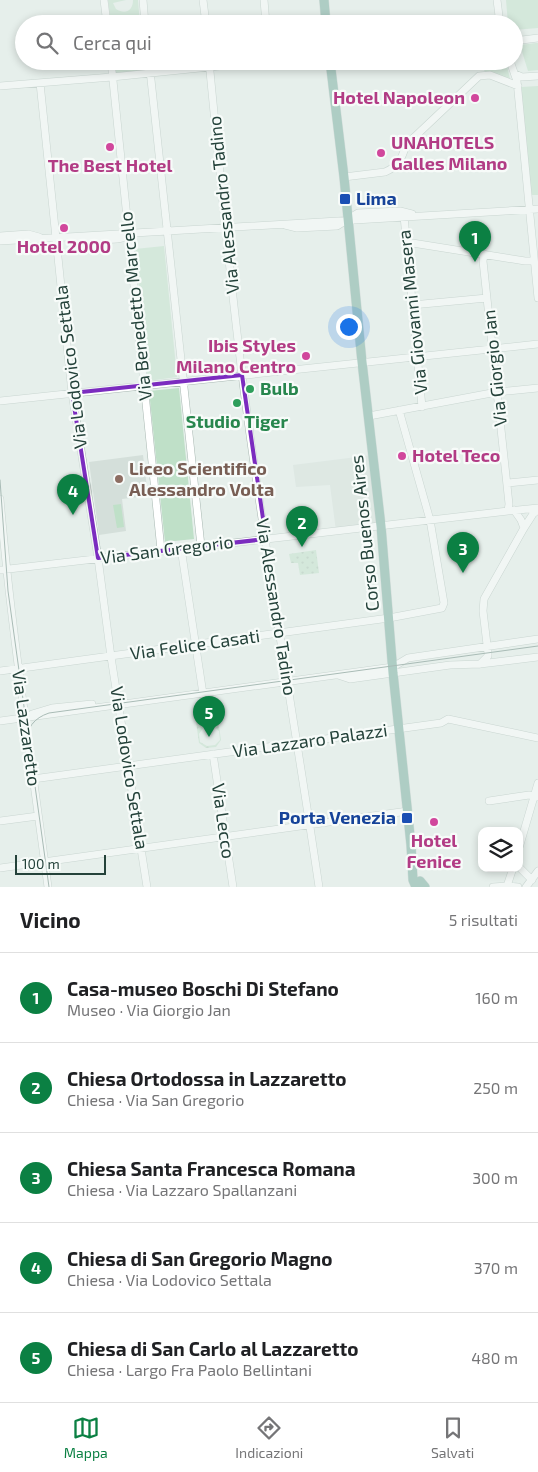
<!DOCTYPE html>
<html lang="it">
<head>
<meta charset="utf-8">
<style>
	body { margin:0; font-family:"Exo 2",sans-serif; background:#f2f2f2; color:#202124 }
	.controls { position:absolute; right:15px; bottom:15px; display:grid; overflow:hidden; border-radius:10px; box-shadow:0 2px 8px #0003 }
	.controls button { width:45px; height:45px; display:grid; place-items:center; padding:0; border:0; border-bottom:1px solid #e0e0e0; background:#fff; color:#202124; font:25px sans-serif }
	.scale { position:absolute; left:15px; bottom:12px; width:91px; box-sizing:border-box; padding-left:5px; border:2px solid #24423a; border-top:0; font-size:14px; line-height:18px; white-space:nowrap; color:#24423a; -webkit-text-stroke:4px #f7fbf9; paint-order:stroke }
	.you { position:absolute; left:348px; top:326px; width:18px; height:18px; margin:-12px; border:4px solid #fff; border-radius:50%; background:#1a73e8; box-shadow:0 0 0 8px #1a73e833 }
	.badge { display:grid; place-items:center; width:32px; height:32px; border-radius:50%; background:#0b8043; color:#fff; font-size:16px; font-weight:700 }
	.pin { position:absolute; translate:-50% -41px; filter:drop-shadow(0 1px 2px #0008) }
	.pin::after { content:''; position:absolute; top:26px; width:18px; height:15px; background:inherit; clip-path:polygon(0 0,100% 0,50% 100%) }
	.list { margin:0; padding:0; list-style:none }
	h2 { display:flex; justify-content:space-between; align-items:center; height:65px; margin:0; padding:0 20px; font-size:21px }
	h2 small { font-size:16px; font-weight:400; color:#757577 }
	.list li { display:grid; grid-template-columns:32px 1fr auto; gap:15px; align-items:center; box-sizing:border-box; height:90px; padding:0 20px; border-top:1px solid #e0e0e0 }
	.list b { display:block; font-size:19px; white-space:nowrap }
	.list p { margin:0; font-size:16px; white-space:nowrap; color:#757577 }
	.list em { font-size:16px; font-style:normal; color:#757577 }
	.icon { flex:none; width:28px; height:28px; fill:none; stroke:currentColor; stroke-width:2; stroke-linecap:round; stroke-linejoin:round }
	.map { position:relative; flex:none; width:538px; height:887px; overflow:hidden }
	.search { position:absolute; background:#fff; box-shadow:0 2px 8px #0003; left:15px; right:15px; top:15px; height:55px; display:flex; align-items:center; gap:12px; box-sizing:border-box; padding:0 18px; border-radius:28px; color:#757577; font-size:19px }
	.sheet { height:515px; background:#fff }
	nav { display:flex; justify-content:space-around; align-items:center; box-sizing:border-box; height:70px; border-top:1px solid #e0e0e0; background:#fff; font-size:14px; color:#757577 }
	nav a { display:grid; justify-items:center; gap:2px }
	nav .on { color:#0b8043 }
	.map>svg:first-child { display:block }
</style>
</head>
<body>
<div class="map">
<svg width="538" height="887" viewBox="0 0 538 887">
	<defs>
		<pattern id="grass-dots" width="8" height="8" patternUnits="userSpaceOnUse" patternTransform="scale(1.25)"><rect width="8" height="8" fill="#bfe0c8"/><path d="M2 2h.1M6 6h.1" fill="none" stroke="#a4c1ad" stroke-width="1.8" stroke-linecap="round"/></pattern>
	</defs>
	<rect width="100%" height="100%" fill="#e6efeb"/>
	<path fill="#d4dfda" d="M143 455 148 496 122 499 126 531 99 535 89 462Z
		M373 455 381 526 336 531 330 485 296 487 293 465Z"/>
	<path fill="url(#grass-dots)" fill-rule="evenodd" d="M316 550 319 573 300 575 298 563H291L289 554Z
		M218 719 221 740 216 747 206 748 199 743 196 722ZM211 721 213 727 219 731 220 740 215 745 207 746 200 742 199 734 203 728V722Z"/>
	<path fill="#bfe0c8" d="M108 0H126L113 3 116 9C125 15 133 11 133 0H138L140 24H111Z
		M506 0H538V28L514 30V24H508Z
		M536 43H538V70L528 71 520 45Z
		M115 61H144L145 70 116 73Z
		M480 61H506L510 79 485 72Z
		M538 86V195H530L521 87Z
		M164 246 177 377 148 381 135 249Z
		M179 388 194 539 165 542 149 391Z
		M121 504 124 527 117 528 113 505Z"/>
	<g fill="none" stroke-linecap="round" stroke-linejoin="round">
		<g stroke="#a8b8b2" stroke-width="8">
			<path id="minor" d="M104 0 107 24
				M143 0 145 24
				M203 0 206 24
				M264 0 266 24
				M497 0 500 24
				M514 41 538 38
				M111 61 161 550
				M149 61 201 546
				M209 61C219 165 229 270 242 374 263 545 294 716 319 887
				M510 61 517 81 538 298
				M515 74 522 77 538 76
				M40 83 72 393 98 558 111 657 147 887
				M0 86 112 77 269 61
				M344 177 385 172C399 166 402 158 406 145L479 76 490 75 518 86
				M404 216 422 407
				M285 225 297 228 337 226 358 213 400 211 412 214
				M0 236 28 234 39 237
				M74 238 84 241 117 239 122 238 128 233
				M0 241 538 209
				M406 242 525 261H534
				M484 254 483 261 509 504 508 511
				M412 305 487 298
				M0 401 538 344
				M369 416 497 392 538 388
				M507 483 538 480
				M0 499C11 629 31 758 48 887
				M514 510 521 520 524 528
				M181 548 203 694
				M0 570 508 511 538 508
				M480 664 488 656V653L483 611 484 599 524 528 533 514 538 510
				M0 671 389 618 442 608 444 603 430 520 399 410
				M338 675 350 679 450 665 480 664 538 657
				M32 714 52 708 92 704
				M0 721 393 667 408 658 538 639
				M213 754 233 887
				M33 779 441 723 448 719 538 738
				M489 801 529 795 538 797
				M0 821 38 816
				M519 848 538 783
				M519 867 532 880
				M0 868 408 811
				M507 886 513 868
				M493 887 507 886 518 887
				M526 887 538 871"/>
		</g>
		<g stroke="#c2cac8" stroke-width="10">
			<path id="major" d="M324 0 326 24
				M330 61 344 177 362 362 381 526 393 673 411 845 413 880 416 887
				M420 881 425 887"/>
		</g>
		<use href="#minor" stroke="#fff" stroke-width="7"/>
		<use href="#major" stroke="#6aa596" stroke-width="9"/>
		<path stroke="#5f7d75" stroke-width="1" d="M0 480 8 591 49 887
			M26 744C26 728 34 718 49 713L538 646"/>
	</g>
	<path d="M0 0H538V887H0ZM242 375 266 539 98 558 72 393Z" fill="#e6efeb" fill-opacity=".55" fill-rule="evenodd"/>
	<path fill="none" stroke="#7b2cbf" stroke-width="4" stroke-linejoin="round" d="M242 375 266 539 98 558 72 393Z"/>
	<g fill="#d1479c" stroke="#f7fbf9" stroke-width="2">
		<circle cx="475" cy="98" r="5"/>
		<circle cx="110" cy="147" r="5"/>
		<circle cx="381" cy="153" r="5"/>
		<circle cx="64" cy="228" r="5"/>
		<circle cx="306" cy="356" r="5"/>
		<circle cx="402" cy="456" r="5"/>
		<circle cx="434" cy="822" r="5"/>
	</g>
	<g fill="#1a4fb4" stroke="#f7fbf9" stroke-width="2">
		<rect x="339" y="193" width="12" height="12" rx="2.5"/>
		<rect x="401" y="812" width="12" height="12" rx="2.5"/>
	</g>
	<g fill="#2e9e5b" stroke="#f7fbf9" stroke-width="2">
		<circle cx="250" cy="389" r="5"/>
		<circle cx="237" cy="403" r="5"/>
	</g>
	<circle fill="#8d6e63" stroke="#f7fbf9" stroke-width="2" cx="119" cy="479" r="5"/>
	<g text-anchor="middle" stroke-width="4.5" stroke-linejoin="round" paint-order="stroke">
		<g font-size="18" font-weight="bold" fill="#b23c85" stroke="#f7fbf9">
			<text x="465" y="104" text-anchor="end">Hotel Napoleon</text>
			<text x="391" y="149" text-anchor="start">UNAHOTELS<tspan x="391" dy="21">Galles Milano</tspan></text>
			<text x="110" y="172">The Best Hotel</text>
			<text x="64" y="253">Hotel 2000</text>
			<text x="296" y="352" text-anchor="end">Ibis Styles<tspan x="296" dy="21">Milano Centro</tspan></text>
			<text x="412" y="462" text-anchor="start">Hotel Teco</text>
			<text x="434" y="847">Hotel<tspan x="434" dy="21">Fenice</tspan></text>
		</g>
		<g font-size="18" font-weight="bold" fill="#164399" stroke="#f7fbf9" text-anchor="start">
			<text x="356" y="205">Lima</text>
			<text x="396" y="824" text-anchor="end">Porta Venezia</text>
		</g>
		<g font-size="18" fill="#24423a" stroke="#f7fbf9">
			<text transform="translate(224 205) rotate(-96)" y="6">Via Alessandro Tadino</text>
			<text transform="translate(136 306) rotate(-96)" y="6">Via Benedetto Marcello</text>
			<text transform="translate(413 312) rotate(-96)" y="6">Via Giovanni Masera</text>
			<text transform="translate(71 367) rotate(-97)" y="6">Via Lodovico Settala</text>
			<text transform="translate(495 368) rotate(-96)" y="6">Via Giorgio Jan</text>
			<text transform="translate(365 533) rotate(-96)" y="6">Corso Buenos Aires</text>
			<text transform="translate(167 550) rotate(-7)" y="6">Via San Gregorio</text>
			<text transform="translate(276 607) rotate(81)" y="6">Via Alessandro Tadino</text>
			<text transform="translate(195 645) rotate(-8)" y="6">Via Felice Casati</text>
			<text transform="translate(26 728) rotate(82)" y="6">Via Lazzaretto</text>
			<text transform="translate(310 741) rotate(-8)" y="6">Via Lazzaro Palazzi</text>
			<text transform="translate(129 768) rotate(81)" y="6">Via Lodovico Settala</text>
			<text transform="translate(223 821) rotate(82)" y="6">Via Lecco</text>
		</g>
		<g font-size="18" font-weight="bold" fill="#27864d" stroke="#f7fbf9" text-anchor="start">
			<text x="260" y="395">Bulb</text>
			<text x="237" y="428" text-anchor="middle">Studio Tiger</text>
		</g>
		<g font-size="18" font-weight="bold" fill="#785e54" stroke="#f7fbf9" text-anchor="start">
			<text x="129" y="475">Liceo Scientifico<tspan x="129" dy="21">Alessandro Volta</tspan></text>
		</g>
	</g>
</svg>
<div class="controls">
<button><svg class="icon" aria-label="layers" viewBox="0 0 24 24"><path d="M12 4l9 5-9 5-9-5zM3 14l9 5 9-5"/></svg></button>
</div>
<div class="scale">100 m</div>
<div class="you"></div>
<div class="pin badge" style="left:475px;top:262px">1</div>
<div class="pin badge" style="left:302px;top:547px">2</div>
<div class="pin badge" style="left:463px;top:573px">3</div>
<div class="pin badge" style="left:73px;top:515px">4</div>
<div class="pin badge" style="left:209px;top:737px">5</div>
<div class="search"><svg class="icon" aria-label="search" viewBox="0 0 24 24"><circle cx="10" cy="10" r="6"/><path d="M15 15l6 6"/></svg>Cerca qui</div>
</div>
<section class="sheet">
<h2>Vicino<small>5 risultati</small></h2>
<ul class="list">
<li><span class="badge">1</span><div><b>Casa-museo Boschi Di Stefano</b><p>Museo · Via Giorgio Jan</p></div><em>160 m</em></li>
<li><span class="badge">2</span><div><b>Chiesa Ortodossa in Lazzaretto</b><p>Chiesa · Via San Gregorio</p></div><em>250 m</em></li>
<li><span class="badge">3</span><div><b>Chiesa Santa Francesca Romana</b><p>Chiesa · Via Lazzaro Spallanzani</p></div><em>300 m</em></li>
<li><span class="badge">4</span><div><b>Chiesa di San Gregorio Magno</b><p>Chiesa · Via Lodovico Settala</p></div><em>370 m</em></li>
<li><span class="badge">5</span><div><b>Chiesa di San Carlo al Lazzaretto</b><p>Chiesa · Largo Fra Paolo Bellintani</p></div><em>480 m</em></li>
</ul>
</section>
<nav>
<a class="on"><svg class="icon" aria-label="map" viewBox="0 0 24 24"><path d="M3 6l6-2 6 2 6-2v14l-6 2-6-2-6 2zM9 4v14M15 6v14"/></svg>Mappa</a>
<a><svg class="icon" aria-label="directions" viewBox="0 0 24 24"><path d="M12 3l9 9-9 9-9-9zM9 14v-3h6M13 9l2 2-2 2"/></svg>Indicazioni</a>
<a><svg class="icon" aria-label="saved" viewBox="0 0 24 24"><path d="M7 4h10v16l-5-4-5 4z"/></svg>Salvati</a>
</nav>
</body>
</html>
